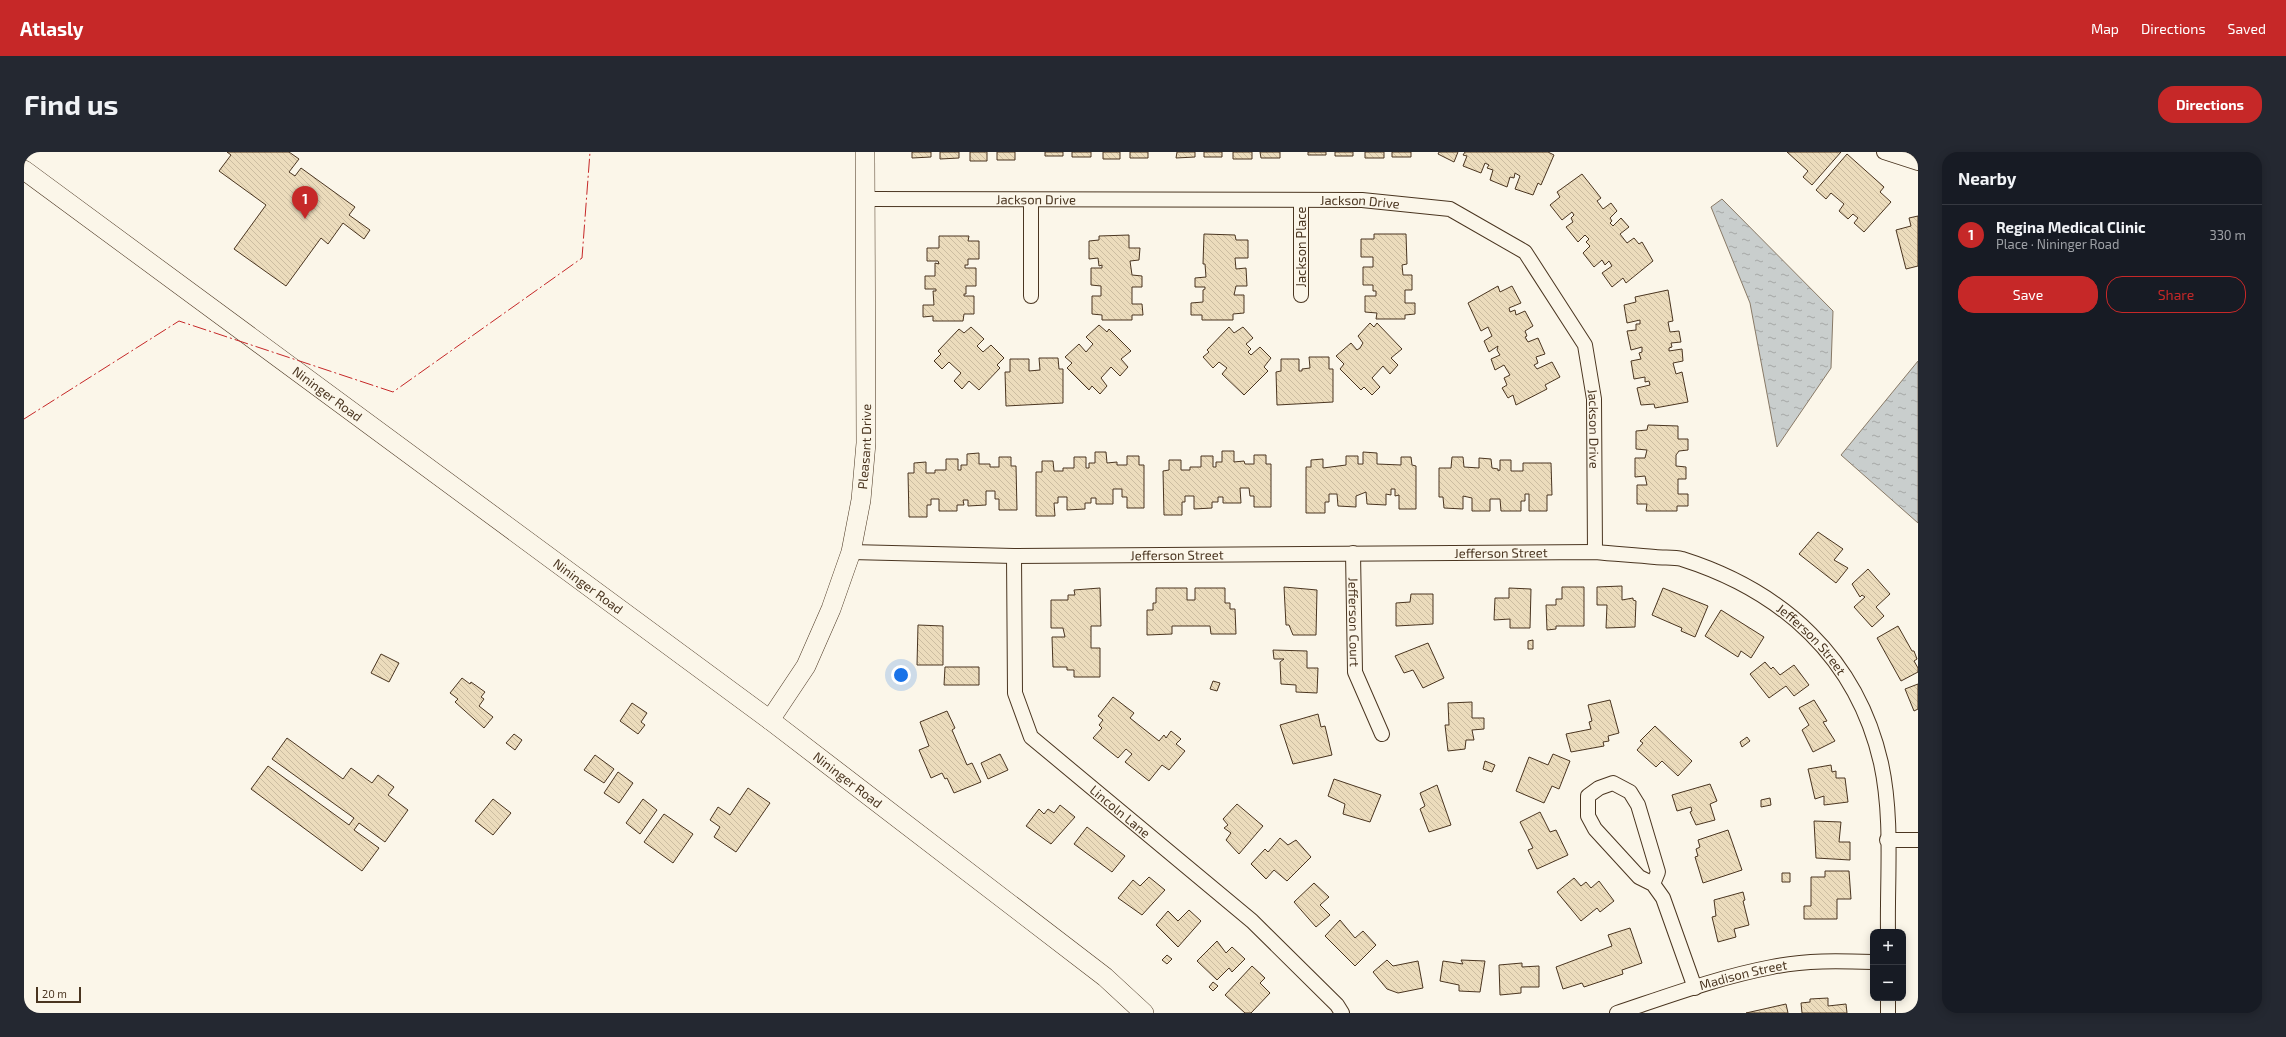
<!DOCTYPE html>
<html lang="en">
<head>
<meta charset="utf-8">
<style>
	body { margin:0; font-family:"Exo 2",sans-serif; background:#242831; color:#f1f3f6 }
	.controls { position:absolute; right:12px; bottom:12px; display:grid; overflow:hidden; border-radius:8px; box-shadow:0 2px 10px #0003 }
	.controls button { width:36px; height:36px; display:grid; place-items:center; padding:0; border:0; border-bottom:1px solid #363941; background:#171b24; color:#f1f3f6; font:20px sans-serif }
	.scale { position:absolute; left:12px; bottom:10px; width:45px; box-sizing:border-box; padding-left:4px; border:2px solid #4a3520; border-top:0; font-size:11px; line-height:14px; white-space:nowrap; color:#4a3520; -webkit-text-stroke:3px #fbf6e9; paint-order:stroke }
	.you { position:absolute; left:877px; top:523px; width:14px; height:14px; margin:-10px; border:3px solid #fff; border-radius:50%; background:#1a73e8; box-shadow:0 0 0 6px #1a73e833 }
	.badge { display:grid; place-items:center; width:26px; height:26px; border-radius:50%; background:#c62828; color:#fff; font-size:13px; font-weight:700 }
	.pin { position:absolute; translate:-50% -33px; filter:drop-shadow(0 1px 2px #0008) }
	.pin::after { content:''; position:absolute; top:21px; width:14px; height:12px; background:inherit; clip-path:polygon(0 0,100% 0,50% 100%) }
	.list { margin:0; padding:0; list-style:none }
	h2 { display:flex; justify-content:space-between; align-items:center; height:52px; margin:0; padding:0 16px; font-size:17px }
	h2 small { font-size:13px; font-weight:400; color:#9ea1a6 }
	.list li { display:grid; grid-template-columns:26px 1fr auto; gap:12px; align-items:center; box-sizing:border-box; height:60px; padding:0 16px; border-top:1px solid #363941 }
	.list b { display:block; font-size:15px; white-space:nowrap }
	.list p { margin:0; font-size:13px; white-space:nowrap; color:#9ea1a6 }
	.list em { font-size:13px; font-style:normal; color:#9ea1a6 }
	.actions { display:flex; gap:8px; padding:12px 16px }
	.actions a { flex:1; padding:9px 0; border:1px solid #c62828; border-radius:16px; text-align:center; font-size:14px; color:#c62828 }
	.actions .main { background:#c62828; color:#fff }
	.map { position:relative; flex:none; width:1894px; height:861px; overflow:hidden; border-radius:16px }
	header { display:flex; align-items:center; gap:24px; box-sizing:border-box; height:56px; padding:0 20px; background:#c62828; color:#fff }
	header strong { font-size:19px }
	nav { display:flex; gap:22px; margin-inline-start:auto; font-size:14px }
	.intro { display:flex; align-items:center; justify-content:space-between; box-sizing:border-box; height:96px; padding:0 24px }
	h1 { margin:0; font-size:28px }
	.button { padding:10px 18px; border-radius:16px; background:#c62828; color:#fff; font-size:14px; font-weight:700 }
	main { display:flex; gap:24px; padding:0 24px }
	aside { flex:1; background:#171b24; border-radius:16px; box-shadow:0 2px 10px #0003 }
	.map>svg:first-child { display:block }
</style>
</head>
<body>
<header>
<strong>Atlasly</strong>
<nav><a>Map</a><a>Directions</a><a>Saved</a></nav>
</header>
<div class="intro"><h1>Find us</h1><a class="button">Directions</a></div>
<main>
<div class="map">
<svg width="1894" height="861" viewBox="0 0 1894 861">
	<defs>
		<pattern id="water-ripples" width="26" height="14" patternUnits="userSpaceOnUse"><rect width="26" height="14" fill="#c9cecd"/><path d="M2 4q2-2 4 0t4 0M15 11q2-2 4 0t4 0" fill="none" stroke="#a5a8a6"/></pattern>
		<pattern id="building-back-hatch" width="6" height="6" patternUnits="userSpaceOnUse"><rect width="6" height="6" fill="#ecdcbc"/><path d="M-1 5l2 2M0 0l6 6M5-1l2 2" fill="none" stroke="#ccbda1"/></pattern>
	</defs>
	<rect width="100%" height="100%" fill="#fbf6e9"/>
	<path fill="url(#water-ripples)" stroke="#887966" d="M1698 47 1809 159 1807 216 1753 295 1726 151 1687 55Z
		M1894 209V371L1817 303Z"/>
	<path fill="url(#building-back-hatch)" stroke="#4a3520" d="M203 0H265L275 7 265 20 271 24 277 16 331 55 325 63 346 78 340 87 319 71 304 92 297 86 262 134 210 97 242 53 195 19 207 3Z
		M888 0H907V5L888 6Z
		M916 0H935V6L916 7Z
		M946 0H963V9H946Z
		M973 0H991V8H973Z
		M1021 0H1039V4H1021Z
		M1048 0H1067V5H1048Z
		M1079 0H1096V7H1079Z
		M1106 0H1124V6H1106Z
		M1153 0H1171V5L1152 6Z
		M1180 0H1198V5H1180Z
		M1209 0H1228V7H1209Z
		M1236 0H1256V6H1237Z
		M1284 0H1302V3H1284Z
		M1311 0H1329V4H1311Z
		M1341 0H1360V6H1341Z
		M1368 0H1387V5H1368Z
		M1415 0H1434L1430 10 1414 2Z
		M1441 0H1524L1530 3 1517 33 1514 31 1509 43 1491 37 1496 24 1491 21 1490 26 1486 25 1483 35 1466 28 1469 18 1463 16 1465 13 1461 11 1457 21 1439 14 1443 4 1439 3Z
		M1763 0H1817L1788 33 1779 25 1784 19Z
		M1823 2 1860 35 1856 40 1867 50 1840 80 1830 71 1834 66 1829 62 1824 67 1815 59 1820 52 1807 41 1802 47 1792 38Z
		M1558 22 1577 46 1573 49 1579 57 1587 51 1593 59 1586 66 1588 69 1586 71 1589 74 1597 66 1605 75 1596 82 1603 91 1610 86 1615 92 1618 90 1629 109 1602 131 1599 126 1588 135 1578 121 1588 114 1585 109 1581 113 1578 108 1570 115 1559 101 1566 94 1562 90 1565 87 1561 83 1554 90 1542 75 1549 70 1547 66 1550 63 1548 60 1538 68 1526 53 1536 45 1533 40Z
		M1894 64V114L1882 117 1872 78 1887 74 1885 66Z
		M1180 82 1211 83 1212 88H1224V106H1211L1212 117 1222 116 1223 134H1212L1210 143H1220V161L1209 162V168H1178V163H1167V151L1179 150V138L1181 137V135H1171V126L1182 125 1181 112H1179Z
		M1350 82H1382L1383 112 1378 113 1379 123H1388V138H1381V151H1391V162L1381 163V167H1352L1353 161 1341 160V144H1352V139H1349V133H1339V115H1349V105H1337V87H1350Z
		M1105 83V96H1116L1115 108 1106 109 1108 123 1118 124V135H1108V152H1118L1119 163H1108V168H1078V163L1068 162V144H1077V134L1067 133V116H1078V113L1075 114 1074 106 1065 107V89L1075 88V84Z
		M915 84H945L944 89H955V107H944V113H941V116H952V134H942V142H940V144H950V162H940L939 169H909V164L899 165V153H910L909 139H912V137H901V124H911V111L915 112 914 109H903V96H915Z
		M1474 134 1476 140 1488 134 1497 151 1485 156 1486 160 1491 158 1492 163 1501 159 1509 174 1501 179 1503 184 1501 185 1504 190 1514 186 1521 202 1512 205 1514 211 1510 213 1513 217 1528 210 1536 225 1521 233 1523 237 1492 253 1489 243 1484 246 1478 236 1483 233 1480 226 1486 223 1480 213 1471 218 1467 207 1476 203 1473 198 1474 194 1465 200 1460 189 1468 184 1464 175 1457 179 1444 151Z
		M1644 138 1649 169 1644 170 1646 180 1655 179 1657 190 1647 191 1648 195 1645 196V199L1658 197 1659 209 1649 211 1652 222 1658 220 1664 250 1631 256 1630 252 1617 253 1613 236 1626 233 1625 229 1621 230V225L1610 227 1607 209 1617 207 1615 201 1618 200V195L1607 198 1603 179 1612 178V172H1616V168L1603 171 1600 153 1612 150 1611 145Z
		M1346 171 1350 175 1353 171 1378 197 1367 206 1374 213 1366 222 1359 214 1348 226 1356 235 1348 243 1340 235 1337 238 1316 217 1320 212 1312 204 1327 191 1333 198 1336 196 1339 191 1334 184Z
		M1075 173 1083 180 1085 177 1107 199 1097 207 1104 215 1096 224 1087 215 1077 226 1083 234 1076 242 1068 234 1065 238 1043 216 1048 211 1041 205 1055 192 1062 200 1069 192 1062 185Z
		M947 175 960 187 953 194 959 200 967 193 980 206 973 213 976 216 955 238 945 229 938 237 930 229 937 221 925 210 918 217 910 209 917 202 914 199 935 177 940 181Z
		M1205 175 1210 181 1219 175 1229 186 1222 192 1227 197 1224 200 1227 203 1236 195 1247 206 1240 215 1244 219 1220 243 1198 222 1203 216 1195 210 1189 216 1179 205 1185 200 1183 198Z
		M1285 205H1305V217H1309V250L1253 253 1252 220 1257 219V207H1275V219H1278V217L1286 216Z
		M1015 206H1034L1035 217H1039V251L982 254 981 220H986V207H1005V219L1016 218Z
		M1624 273 1654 274V287H1664V298L1655 299 1652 303V314L1662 315V327H1654V342H1664V354H1653V359H1622L1623 352H1613V333H1623L1621 324 1611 325V306H1621L1623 298 1612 297V279L1623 278Z
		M1198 299H1210V310L1220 309 1221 312H1230V303H1242V312H1247V355H1230V344H1226L1225 336H1216L1217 351H1199V345H1194V350H1188V356L1170 357V344H1161V350H1158V363H1140L1139 319 1145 318V308H1157V318H1166V315H1177V304H1189V315H1192V310H1198Z
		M1071 300H1082L1083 311 1093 310V313H1103V304H1115V313H1120V356H1103V345H1098V337H1089V352H1072V346H1067V351H1061V357L1043 358V345H1034V351H1030L1031 364H1012V320H1018V309H1029L1030 319H1039V316H1050V305H1062V316H1065V311H1071Z
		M1339 300 1353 301V312L1377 313V305H1387L1388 313 1392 314V357H1375V343L1371 344V337H1367V343L1362 342V353L1343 352 1342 340 1332 344V355L1314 354 1313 342H1305V350H1301V361H1282V315H1287V308L1299 307V316L1322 313V304H1334V312H1339Z
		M955 301V312H966V315H975V305H987V314H992L993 358H975V347H971V339H962V353L944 354V348H939L940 353H933V359H915V347H907V353H903V365H885L884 321H890V311L902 310V321H911V318H922V307H934V318H937V313H943V302Z
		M1428 305H1439L1440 315 1455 316V306L1467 307 1468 316 1474 317V319L1476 318V308H1487V319H1499V311H1527L1528 343H1523V359H1505V342H1501V349H1497V359H1477L1476 347H1466V359H1448V346L1439 344V357L1420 356 1419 345H1415V316H1427Z
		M1794 380 1819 397 1810 408 1824 416 1812 431 1775 402Z
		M1844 417 1866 442 1852 455 1860 464 1848 475 1830 455 1841 445 1838 443 1836 445 1828 432Z
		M1598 434V448L1609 446V448L1612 449 1611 475 1582 476 1583 453H1573V435Z
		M1260 435 1293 438 1292 483H1269L1265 473H1262Z
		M1538 435H1560V474H1532V477L1523 478 1522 453H1532V447H1538Z
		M1076 436 1077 474H1067V496H1076V525H1050V518H1043V515H1029L1028 485H1041L1039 476H1027V448H1044V443H1051L1050 438Z
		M1132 436H1163V448H1171V436H1201V451H1206V457H1211L1212 482H1187L1186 474H1148V482L1123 483V458H1129V451H1132Z
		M1485 436 1507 437 1506 476H1486V467L1470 468 1471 446H1485Z
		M1639 436 1684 454 1671 485 1657 479 1658 476 1628 463Z
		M1387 442H1409V472L1372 474V451L1386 450Z
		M1697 458 1740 485 1727 506 1717 499 1714 505 1681 484Z
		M894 473 919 474V513H893Z
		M1874 474 1888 499H1890L1893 507 1890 509 1894 516V520L1877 529 1853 486Z
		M1509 488V497H1504V489Z
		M1404 491 1420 526 1399 536 1389 518 1380 521 1371 504Z
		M1249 498 1283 499V516H1294L1293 541 1272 540V533L1257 532 1256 510 1260 507H1250Z
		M357 502 375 511 365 530 347 521Z
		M1741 510 1747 517 1749 515 1756 523 1770 513 1785 533 1770 544 1762 534 1745 546 1726 522Z
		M921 515H955V533H920Z
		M438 526 446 532 447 530 461 540 457 545 460 547 455 554 469 565 460 576 431 550 434 547 426 541Z
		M1189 529 1196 531 1193 539 1186 537Z
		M1894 532V557L1890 559 1881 537Z
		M1089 545 1110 561 1106 566 1135 589 1140 583 1142 586 1147 579 1157 587 1152 592 1161 599 1145 618 1138 613 1125 629 1101 610 1108 602 1102 597 1094 606 1069 586 1078 576 1075 573 1079 568 1074 564Z
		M1586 548 1595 581 1584 584 1585 589 1579 590 1580 594 1547 600 1542 582 1567 577 1565 570 1568 569 1564 553Z
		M1790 548 1803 569 1799 570 1811 589 1789 600 1778 578 1785 573 1775 556Z
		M1448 550V566H1460V577L1448 578 1450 588H1442L1441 597 1424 599 1421 573H1425L1424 551Z
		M608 551 623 561 617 570 621 573 614 582 596 569Z
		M923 559 931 576 928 578 943 613 948 611 957 630 930 641 923 626 921 627 918 621 907 626 895 598 905 594 896 570Z
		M1294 562 1297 575 1301 574 1308 603 1269 612 1256 573Z
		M1631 574 1668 609 1654 624 1638 609 1632 615 1613 598 1619 591 1616 589Z
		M490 582 498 588 491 598 482 591Z
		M1723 585 1726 589 1718 595 1716 590Z
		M263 586 319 627 327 616 348 631 354 623 370 635 364 643 384 658 361 690 335 671 330 678 355 696 338 719 227 637 244 614 325 673 330 666 248 607Z
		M976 602 984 618 964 627 957 611Z
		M1529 602 1546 609 1535 637 1528 634 1520 651 1492 639 1505 605 1524 613Z
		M571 603 590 617 580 631 560 618Z
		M1461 609 1471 613 1468 620 1459 617Z
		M1807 613 1808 620 1812 619V626H1821L1824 650 1800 653V644L1791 647 1784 617Z
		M594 620 609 631 595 651 580 641Z
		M1310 627 1357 643 1346 670 1319 662 1321 652 1304 644Z
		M1686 632 1693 649 1686 652 1691 668 1672 673 1666 660 1668 659 1667 655 1653 659 1648 643Z
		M1413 633 1427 673 1405 680 1396 657 1401 654 1396 641Z
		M724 636 746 651 712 700 690 685 696 675 686 668 694 655 706 663Z
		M1746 646 1747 653 1737 655V648Z
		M469 647 487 661 469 683 451 669Z
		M619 647 633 658 616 682 602 671Z
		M1213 652 1239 674 1215 702 1202 688 1207 681 1200 676 1204 673 1199 667Z
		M1036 653 1051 665 1027 692 1002 674 1015 657 1020 662 1024 657 1030 661Z
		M1516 660 1526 680 1532 678 1544 703 1513 717 1504 698 1509 696 1496 670Z
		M640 662 669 682 649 711 620 690Z
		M1790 669 1817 670 1815 690H1826V708L1792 706Z
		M1063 675 1101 704 1088 720 1050 692Z
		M1704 678 1718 718 1679 731 1671 705 1674 704 1672 697 1676 695 1674 688Z
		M1256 686 1264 693 1272 688 1287 705 1263 729 1250 718 1242 727 1227 712 1241 697 1244 700Z
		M1801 719H1825L1827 747H1813V767H1780V754H1787V725H1801Z
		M1758 721H1766V730H1758Z
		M1125 725 1141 738 1118 763 1094 746 1109 728 1116 734Z
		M1550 726 1557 734 1562 730 1567 736 1575 729 1590 749 1576 760 1573 756 1557 769 1533 740Z
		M1290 731 1305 745 1296 753 1306 763 1292 775 1270 750Z
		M1719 740 1721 748 1719 749 1725 773 1710 777 1712 785 1694 790 1688 765 1692 764 1690 748Z
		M1165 758 1177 769 1154 795 1132 773 1144 759 1154 769Z
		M1316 768 1331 786 1339 779 1352 793 1331 814 1301 784Z
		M1606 776 1618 811 1598 818 1599 822 1560 835 1558 831 1539 837 1532 815 1588 794 1584 783Z
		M1193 789 1202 801 1208 795 1221 807 1208 820 1205 816 1193 828 1173 809Z
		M1143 803 1148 807 1143 812 1138 808Z
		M1363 808 1369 814 1394 809 1399 836 1374 841 1363 837 1349 820Z
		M1437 808 1461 809 1456 840 1435 839V833L1416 829 1419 809 1439 812Z
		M1498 811V815L1515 814V835H1497V841L1476 843 1475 813Z
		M1228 814 1241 826 1236 831 1246 841 1227 861H1221L1201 843Z
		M1189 830 1194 834 1189 839 1185 835Z
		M1804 846V854L1822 852 1823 861H1778L1777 851 1786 850V847Z
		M1762 852 1764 861H1722Z"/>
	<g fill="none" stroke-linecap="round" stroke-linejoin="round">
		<g stroke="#4a3520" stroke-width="16">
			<g id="street">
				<path d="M1860 0 1894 11"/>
				<path id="s1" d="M841 47 1338 48 1426 57 1501 100 1561 193 1570 247 1571 400"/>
				<path d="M1277 48V143"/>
				<path d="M1007 49V144"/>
				<path id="s2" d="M827 400 990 404 1571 400C1591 402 1611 403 1631 405 1640 406 1650 405 1658 407 1759 439 1833 506 1857 611 1869 666 1863 725 1864 780"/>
				<path id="s3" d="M1329 401 1331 520 1358 582"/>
				<path id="s4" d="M990 404 991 541 1007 585 1228 769 1313 853 1318 861"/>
				<path d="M1863 688H1894"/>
				<path d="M1629 732 1634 720 1614 653 1606 640 1589 631 1575 636 1564 644V664L1571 677 1615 725 1629 732 1639 746 1671 836"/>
				<path d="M1864 846V861"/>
				<path id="s5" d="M1593 861C1644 844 1695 825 1748 815 1782 808 1815 809 1849 810"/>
			</g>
		</g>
		<g stroke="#4a3520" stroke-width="20">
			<g id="secondary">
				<path id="s6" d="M0 18 746 568 1081 825 1120 861"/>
				<path id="s7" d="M746 568 782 514 807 457 827 400 837 348 842 291 841 0"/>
			</g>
		</g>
		<use href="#street" stroke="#fbf6e9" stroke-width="14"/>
		<use href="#secondary" stroke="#fbf6e9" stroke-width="19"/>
		<path stroke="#c62828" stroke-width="1" stroke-dasharray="14 3 2 3" stroke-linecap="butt" d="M0 267 155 169 369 240 558 106 566 0"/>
	</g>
	<g text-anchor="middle" stroke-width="3" stroke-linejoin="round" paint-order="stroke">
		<g font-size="13" fill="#4a3520" stroke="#fbf6e9">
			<text dy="5" stroke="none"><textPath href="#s1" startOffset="171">Jackson Drive</textPath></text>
			<text dy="5" stroke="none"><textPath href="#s1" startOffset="495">Jackson Drive</textPath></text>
			<text transform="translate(1277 95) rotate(-90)" y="5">Jackson Place</text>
			<text dy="5" stroke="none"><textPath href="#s6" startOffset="377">Nininger Road</textPath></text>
			<text dy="5" stroke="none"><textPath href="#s1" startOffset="867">Jackson Drive</textPath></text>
			<text dy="5" stroke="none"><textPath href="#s7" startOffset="294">Pleasant Drive</textPath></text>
			<text dy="5" stroke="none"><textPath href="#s2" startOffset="650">Jefferson Street</textPath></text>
			<text dy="5" stroke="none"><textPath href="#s2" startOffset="326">Jefferson Street</textPath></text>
			<text dy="5" stroke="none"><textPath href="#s6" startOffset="701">Nininger Road</textPath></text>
			<text dy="5" stroke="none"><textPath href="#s3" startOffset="69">Jefferson Court</textPath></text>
			<text dy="5" stroke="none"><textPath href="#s2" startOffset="986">Jefferson Street</textPath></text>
			<text dy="5" stroke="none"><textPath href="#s6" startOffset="1025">Nininger Road</textPath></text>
			<text dy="5" stroke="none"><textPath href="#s4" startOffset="300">Lincoln Lane</textPath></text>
			<text dy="5" stroke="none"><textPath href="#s5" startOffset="132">Madison Street</textPath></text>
		</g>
	</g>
</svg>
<div class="controls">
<button>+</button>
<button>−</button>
</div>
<div class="scale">20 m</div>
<div class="you"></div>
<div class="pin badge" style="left:281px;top:67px">1</div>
</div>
<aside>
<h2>Nearby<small></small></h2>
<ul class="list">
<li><span class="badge">1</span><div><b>Regina Medical Clinic</b><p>Place · Nininger Road</p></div><em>330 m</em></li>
</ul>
<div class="actions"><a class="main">Save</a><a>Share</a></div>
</aside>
</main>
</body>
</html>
